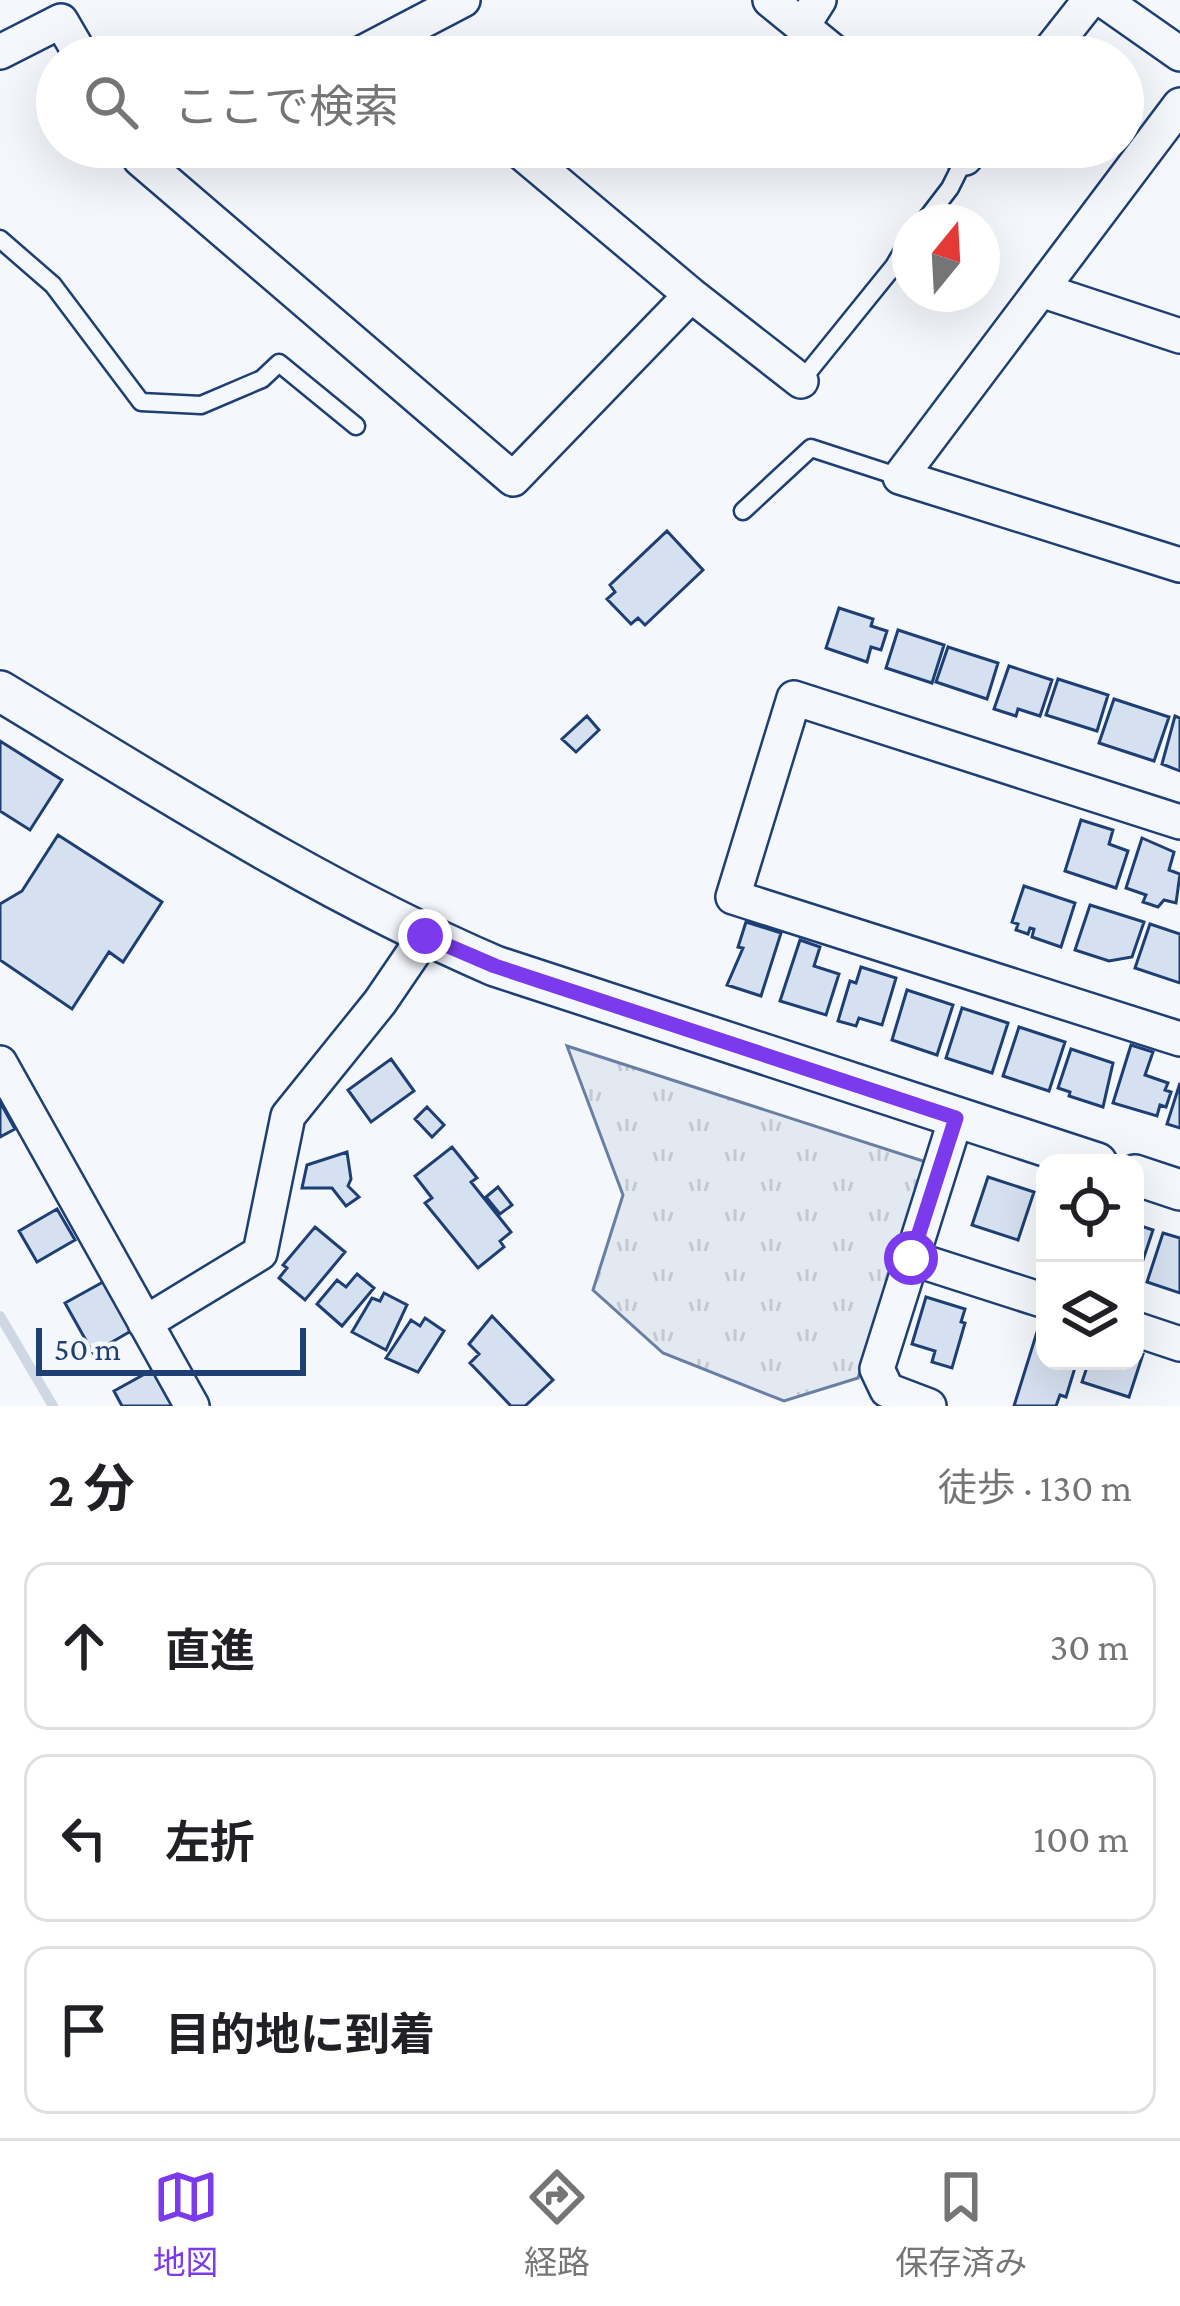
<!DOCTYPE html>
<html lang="ja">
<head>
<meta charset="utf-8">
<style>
	body { margin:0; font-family:"Crimson Pro","Noto Sans JP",serif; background:#f2f2f2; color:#202124 }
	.controls { position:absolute; right:36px; bottom:36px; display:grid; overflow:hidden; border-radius:24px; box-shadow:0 12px 48px #0002 }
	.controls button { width:108px; height:108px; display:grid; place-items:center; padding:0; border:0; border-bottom:3px solid #e0e0e0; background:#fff; color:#202124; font:60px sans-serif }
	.compass { position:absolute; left:892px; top:204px; width:108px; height:108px; border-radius:50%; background:#fff; box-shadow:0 12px 48px #0002; rotate:18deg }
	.scale { position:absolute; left:36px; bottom:30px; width:270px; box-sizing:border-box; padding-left:12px; border:6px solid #1d3f73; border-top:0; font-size:33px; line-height:42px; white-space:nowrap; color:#1d3f73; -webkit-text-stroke:9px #f4f7fb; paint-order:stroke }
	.stop { position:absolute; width:36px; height:36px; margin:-27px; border:9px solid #7c3aed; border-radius:50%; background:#fff }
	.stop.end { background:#7c3aed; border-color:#fff; box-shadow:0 3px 12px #0008 }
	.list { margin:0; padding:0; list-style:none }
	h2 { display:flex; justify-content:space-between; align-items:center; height:156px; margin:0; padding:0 48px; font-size:51px }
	h2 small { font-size:39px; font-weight:400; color:#757577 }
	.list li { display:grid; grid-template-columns:78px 1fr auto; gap:36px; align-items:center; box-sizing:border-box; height:168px; margin:0 24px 24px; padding:0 24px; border:3px solid #e0e0e0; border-radius:24px }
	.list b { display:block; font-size:45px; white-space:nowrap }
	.list em { font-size:39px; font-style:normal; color:#757577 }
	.icon { flex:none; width:66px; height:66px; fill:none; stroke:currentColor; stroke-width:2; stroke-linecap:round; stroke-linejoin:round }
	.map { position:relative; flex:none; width:1180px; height:1406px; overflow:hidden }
	.search { position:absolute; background:#fff; box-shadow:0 12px 48px #0002; left:36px; right:36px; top:36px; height:132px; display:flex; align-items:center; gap:30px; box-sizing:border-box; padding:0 42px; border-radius:66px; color:#757577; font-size:45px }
	.sheet { height:732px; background:#fff }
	nav { display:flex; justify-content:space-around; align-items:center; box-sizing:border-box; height:168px; border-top:3px solid #e0e0e0; background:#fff; font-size:33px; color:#757577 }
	nav a { display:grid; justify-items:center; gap:6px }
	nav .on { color:#7c3aed }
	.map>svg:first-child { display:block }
</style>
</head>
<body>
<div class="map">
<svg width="1180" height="1406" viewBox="0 0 1180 1406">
	<defs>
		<pattern id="park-tufts" width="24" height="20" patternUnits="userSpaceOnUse" patternTransform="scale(3)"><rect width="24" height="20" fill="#e3e9f0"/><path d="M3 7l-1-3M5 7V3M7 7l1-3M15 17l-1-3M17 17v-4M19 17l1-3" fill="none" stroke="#c2c9d1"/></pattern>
	</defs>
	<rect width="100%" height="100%" fill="#f4f7fb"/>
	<path fill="url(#park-tufts)" stroke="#687fa3" stroke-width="3" d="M567 1046 926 1162 858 1378 784 1401 663 1353 593 1290 623 1195Z"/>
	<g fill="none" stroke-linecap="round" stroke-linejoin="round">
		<path stroke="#cfd7e4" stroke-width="10" d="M0 1316 53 1406"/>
	</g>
	<path fill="#d5e0f0" stroke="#1d3f73" stroke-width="3" d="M667 531 703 570 645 625 638 618 631 624 607 599 615 592 610 585Z
		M839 608 873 619 871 626 887 631 881 650 871 647 867 662 826 648Z
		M898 630 944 645 932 683 886 668Z
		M948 647 998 663 987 699 936 682Z
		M1009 666 1052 680 1040 716 1018 709 1016 716 994 709Z
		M1058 679 1108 695 1097 731 1046 715Z
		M1114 699 1169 717 1154 761 1099 743Z
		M587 716 599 730 576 752 562 739Z
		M1175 716 1180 718V771L1162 764Z
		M0 741 62 780 30 830 0 811Z
		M1081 820 1113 830 1109 844 1128 851 1116 888 1065 871Z
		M58 835 162 902 123 962 109 952 72 1009 0 960V904L22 891Z
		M1142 838 1174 852 1169 870 1180 874 1176 903 1164 900 1158 907 1143 902 1146 895 1126 888Z
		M1024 886 1075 903 1061 947 1032 937 1034 929 1030 928 1028 934 1016 930 1018 924 1012 922Z
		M1090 905 1144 922 1132 957 1109 961 1075 950Z
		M746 922 781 933 761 996 727 985 743 948 738 947Z
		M1150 924 1180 934V983L1135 968Z
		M800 940 820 947 814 966 839 974 826 1015 780 1001Z
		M861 967 896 978 882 1025 859 1018 856 1026 838 1021 850 981 856 983Z
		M907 990 953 1005 937 1055 892 1040Z
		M962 1008 1008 1023 992 1073 946 1058Z
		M1019 1027 1065 1042 1049 1091 1003 1076Z
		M1131 1045 1153 1052 1145 1075 1168 1083 1165 1090 1171 1092 1166 1107 1160 1105 1157 1116 1113 1103Z
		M1071 1049 1113 1063 1103 1107 1069 1096 1070 1092 1058 1088Z
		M391 1059 414 1091 371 1122 348 1090Z
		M1180 1083V1128L1167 1124Z
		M0 1102 15 1129 0 1137Z
		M427 1107 444 1125 432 1137 415 1119Z
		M452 1147 477 1178 471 1182 511 1232 500 1241 504 1247 478 1268 425 1203 432 1198 415 1176Z
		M347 1152 351 1179 348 1186 359 1197 346 1206 332 1188H302L307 1165Z
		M988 1177 1034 1192 1018 1240 972 1225Z
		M498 1187 512 1205 500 1214 486 1197Z
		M57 1209 75 1240 37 1262 19 1231Z
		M1135 1224 1153 1230 1137 1278H1135Z
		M315 1227 345 1252 305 1300 279 1278 287 1268 283 1265Z
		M1163 1233 1180 1238V1293L1147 1282Z
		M357 1274 374 1288 342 1326 317 1304 337 1280 346 1287Z
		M103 1282 131 1331 93 1353 65 1303Z
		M384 1293 407 1305 386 1350 352 1332 372 1298 380 1301Z
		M926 1297 965 1309 961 1322 965 1323 952 1368 932 1362 935 1351 912 1344Z
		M492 1316 553 1380 525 1406H511L470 1363 479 1354 469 1344Z
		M425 1318 444 1331 418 1372 386 1358 411 1320 420 1326Z
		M1037 1332 1045 1334V1361H1077L1066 1397 1060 1395 1056 1406H1014Z
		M1135 1352 1143 1354 1129 1397 1082 1382 1089 1361H1135Z
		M152 1370 172 1406H122L114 1391Z"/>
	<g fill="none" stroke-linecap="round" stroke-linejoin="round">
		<g stroke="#1d3f73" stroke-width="21">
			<path id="service" d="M924 222 950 188 965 158
				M0 239 53 285 141 402 201 405 262 379 279 363 356 426
				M801 381 894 266 910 239
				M743 511 811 448 900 477"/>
		</g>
		<g stroke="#1d3f73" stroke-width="38">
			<path id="minor" d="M770 0 840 57
				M1103 0 1180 54
				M802 27 819 0
				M0 52 61 21 82 57
				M354 57 463 0
				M1045 57 1090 0
				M1180 105 900 477 1180 565
				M515 147 691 295 801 381
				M951 147 965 158 974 147
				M140 159 513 479 691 295
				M1041 290 1180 336
				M1180 822 794 698 733 897 1180 1039
				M0 1063 192 1406
				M911 1258 1045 1301
				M145 1323 260 1253 288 1116 380 1002 425 936
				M1135 1329 1180 1344
				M929 1406 887 1390 877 1369 956 1118"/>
		</g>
		<g stroke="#1d3f73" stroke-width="44">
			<path id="tertiary" d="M0 691C162 789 321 891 495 966L1097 1163
				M1135 1175 1180 1190"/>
		</g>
		<use href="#service" stroke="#f4f7fb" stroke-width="16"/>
		<use href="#minor" stroke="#f4f7fb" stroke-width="33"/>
		<use href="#tertiary" stroke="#f4f7fb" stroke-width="39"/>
	</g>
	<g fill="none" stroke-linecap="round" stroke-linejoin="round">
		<path stroke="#7c3aed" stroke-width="15" d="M425 936 495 966 956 1118 911 1258"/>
	</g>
</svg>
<div class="controls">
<button><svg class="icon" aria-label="locate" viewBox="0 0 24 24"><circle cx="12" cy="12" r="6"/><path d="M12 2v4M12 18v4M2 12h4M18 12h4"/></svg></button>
<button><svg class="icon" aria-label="layers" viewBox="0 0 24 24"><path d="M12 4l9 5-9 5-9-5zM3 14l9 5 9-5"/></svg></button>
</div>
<svg class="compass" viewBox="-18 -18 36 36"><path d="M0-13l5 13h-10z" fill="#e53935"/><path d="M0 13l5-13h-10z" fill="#757577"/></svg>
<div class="scale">50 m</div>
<div class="stop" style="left:911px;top:1258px"></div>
<div class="stop end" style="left:425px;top:936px"></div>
<div class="search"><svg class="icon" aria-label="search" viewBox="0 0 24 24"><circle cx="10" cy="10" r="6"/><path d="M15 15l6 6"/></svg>ここで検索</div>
</div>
<section class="sheet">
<h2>2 分<small>徒歩 · 130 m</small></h2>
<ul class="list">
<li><svg class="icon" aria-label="ahead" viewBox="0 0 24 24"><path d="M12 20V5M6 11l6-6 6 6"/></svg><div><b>直進</b></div><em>30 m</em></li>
<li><svg class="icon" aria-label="left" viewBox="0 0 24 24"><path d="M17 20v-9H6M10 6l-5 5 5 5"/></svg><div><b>左折</b></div><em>100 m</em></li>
<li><svg class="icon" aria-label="arrive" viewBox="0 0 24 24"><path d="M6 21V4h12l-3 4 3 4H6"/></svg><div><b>目的地に到着</b></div></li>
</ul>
</section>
<nav>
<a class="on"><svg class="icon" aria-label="map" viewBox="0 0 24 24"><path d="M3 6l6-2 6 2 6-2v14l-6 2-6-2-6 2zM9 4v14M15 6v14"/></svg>地図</a>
<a><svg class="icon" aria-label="directions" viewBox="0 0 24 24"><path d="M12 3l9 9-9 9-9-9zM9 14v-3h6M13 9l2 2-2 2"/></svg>経路</a>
<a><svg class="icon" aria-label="saved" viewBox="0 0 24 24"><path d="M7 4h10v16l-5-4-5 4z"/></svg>保存済み</a>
</nav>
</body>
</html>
